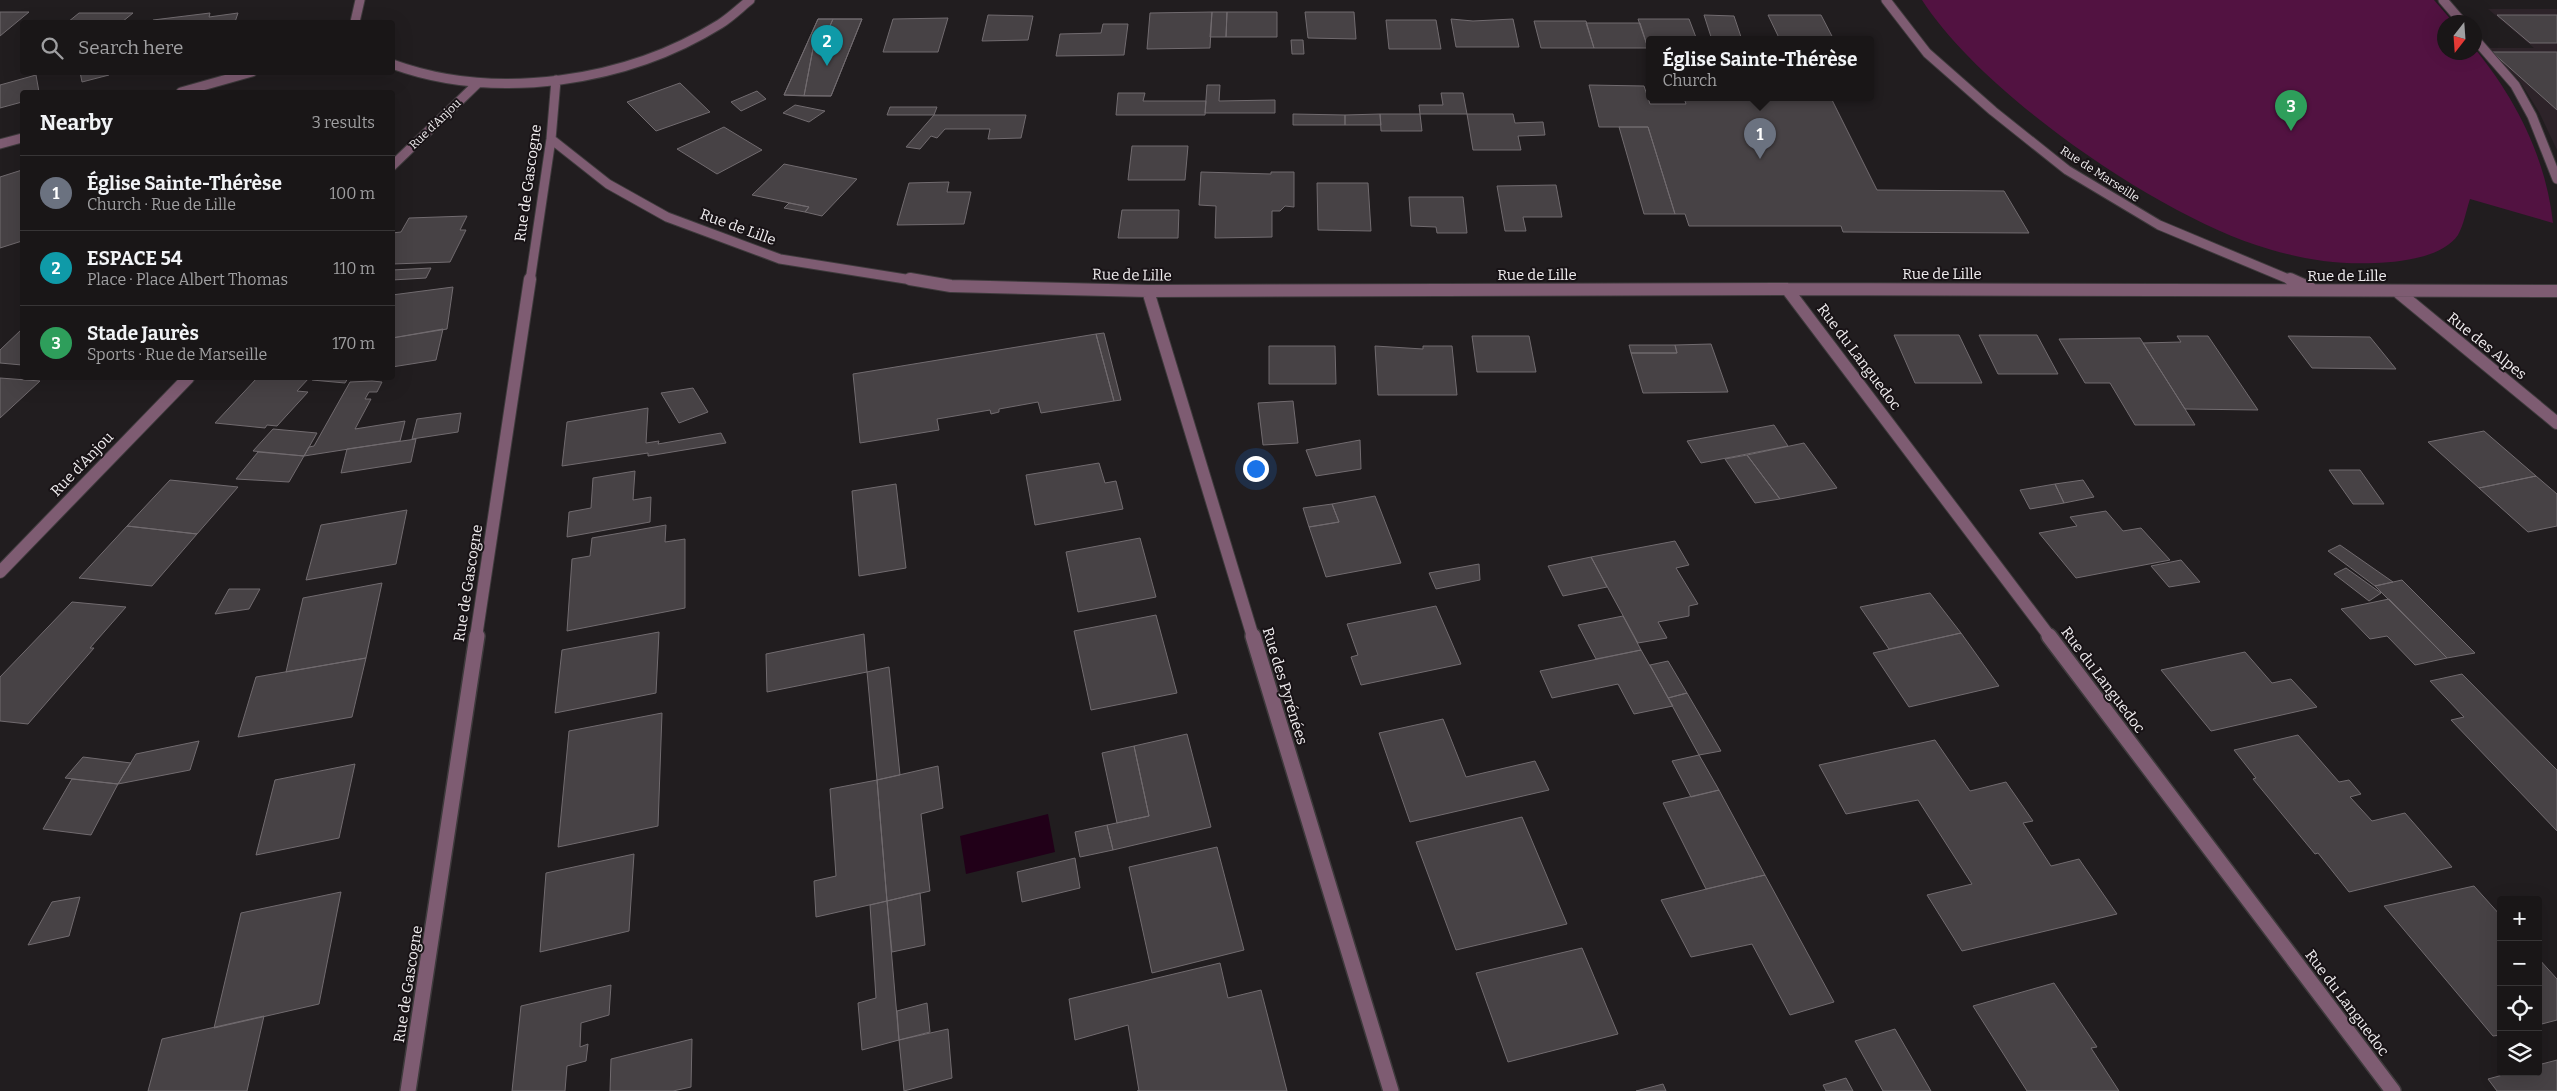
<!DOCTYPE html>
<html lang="en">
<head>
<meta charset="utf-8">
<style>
	body { margin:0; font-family:Bitter,serif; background:#221f20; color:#f1f3f6 }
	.controls { position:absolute; right:15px; bottom:15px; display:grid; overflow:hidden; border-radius:5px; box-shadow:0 5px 20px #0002 }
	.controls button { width:45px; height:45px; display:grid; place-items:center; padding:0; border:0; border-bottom:1px solid #373536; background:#191617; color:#f1f3f6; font:25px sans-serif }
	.compass { position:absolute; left:2437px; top:15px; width:45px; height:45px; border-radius:50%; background:#191617; box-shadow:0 5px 20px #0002; rotate:197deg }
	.you { position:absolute; left:1255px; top:468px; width:18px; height:18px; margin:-12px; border:4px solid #fff; border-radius:50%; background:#1a73e8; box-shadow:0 0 0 8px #1a73e833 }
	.badge { display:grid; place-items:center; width:32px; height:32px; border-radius:50%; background:#f491d4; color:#fff; font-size:16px; font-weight:700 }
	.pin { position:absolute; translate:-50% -41px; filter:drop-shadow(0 1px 2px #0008) }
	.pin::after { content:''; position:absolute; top:26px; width:18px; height:15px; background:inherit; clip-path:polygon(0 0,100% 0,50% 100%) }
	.popup { position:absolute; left:1646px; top:36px; width:228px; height:65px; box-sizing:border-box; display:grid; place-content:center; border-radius:5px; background:#191617; filter:drop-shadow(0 1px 4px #0005); font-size:16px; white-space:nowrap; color:#9f9fa1 }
	.popup b { font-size:19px; color:#f1f3f6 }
	.popup::after { content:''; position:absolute; left:50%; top:100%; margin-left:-10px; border:10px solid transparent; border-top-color:#191617 }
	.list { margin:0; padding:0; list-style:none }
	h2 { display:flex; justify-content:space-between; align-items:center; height:65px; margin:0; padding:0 20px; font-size:21px }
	h2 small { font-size:16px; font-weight:400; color:#9f9fa1 }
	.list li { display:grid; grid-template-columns:32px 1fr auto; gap:15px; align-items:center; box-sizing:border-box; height:75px; padding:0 20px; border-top:1px solid #373536 }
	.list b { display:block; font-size:19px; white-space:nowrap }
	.list p { margin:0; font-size:16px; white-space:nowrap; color:#9f9fa1 }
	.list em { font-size:16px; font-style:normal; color:#9f9fa1 }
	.icon { flex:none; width:28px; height:28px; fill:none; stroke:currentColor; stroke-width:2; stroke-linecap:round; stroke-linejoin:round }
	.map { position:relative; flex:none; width:2557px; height:1091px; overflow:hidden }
	.search { position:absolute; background:#191617; box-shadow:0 5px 20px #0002; left:20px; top:20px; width:375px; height:55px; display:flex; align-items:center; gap:12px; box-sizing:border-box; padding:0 18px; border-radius:5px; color:#9f9fa1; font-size:19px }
	.panel { position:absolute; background:#191617; box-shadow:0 5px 20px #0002; left:20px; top:90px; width:375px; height:290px; border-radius:5px }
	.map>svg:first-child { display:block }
</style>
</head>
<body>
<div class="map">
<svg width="2557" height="1091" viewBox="0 0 2557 1091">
	<rect width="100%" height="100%" fill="#211d1f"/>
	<path fill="#2d2329" d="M2488 9H2557V150L2539 112 2519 80 2487 48H2534Z"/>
	<path fill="#521241" d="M1922 0H2434L2453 22H2444V52H2474L2475 49C2516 99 2546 158 2553 223L2470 199C2466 211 2464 224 2458 235 2442 258 2400 262 2375 263 2334 265 2294 258 2256 245 2151 210 1982 93 1922 0Z"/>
	<path fill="#210018" d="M1048 814 1055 852 966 874 960 836Z"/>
	<path fill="#474245" stroke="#716b6f" d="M0 12H29L0 36Z
		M1212 12H1227L1226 37H1210Z
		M1212 12 1210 48 1147 49 1150 13Z
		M1227 12H1277V37H1226Z
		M1305 12H1354L1356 39 1308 38Z
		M79 13H133L122 22H68Z
		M210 13 209 17 238 13 235 22H152L153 20Z
		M988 15 1033 16 1028 40 982 41Z
		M1704 15 1734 16 1742 40H1712Z
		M1768 15H1821L1834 40H1780Z
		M2497 15H2557V43H2530Z
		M948 18 938 52H883L893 19Z
		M818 19H862L831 96 784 95Z
		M818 19H833L829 28 835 29 829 36 816 33 804 96 784 95Z
		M833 19H862L831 96H804L816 33 829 36 835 29 829 28Z
		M1451 19 1473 21 1513 19 1519 47H1456Z
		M1638 19H1689L1697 40H1650L1648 48Z
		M1386 20H1436L1441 49H1389Z
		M1534 21H1586L1594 48H1541Z
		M1586 23H1640L1648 48H1594Z
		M1103 24H1128L1124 55 1056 56 1060 34 1101 33Z
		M1291 40H1303L1304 54H1292Z
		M2492 52H2557V110Z
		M80 72H109V75L82 82Z
		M36 75 39 92H22V102L0 108V85Z
		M680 83 710 112 656 131 627 102Z
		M1207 85H1220L1219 101 1275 100V113H1205Z
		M1589 85 1644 86 1650 104H1686L1684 98H1831L1877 190 2004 191 2029 233 1843 232 1841 226H1689L1685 214H1675L1648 127H1599Z
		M757 91 766 99 741 111 731 102Z
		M1118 93H1145L1143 101H1206L1205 115H1116Z
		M1441 93H1463L1467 114H1420L1419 105H1443Z
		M795 105 825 111 809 122 783 113Z
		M890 107H937L934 115H887Z
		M1293 114 1345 115V125H1293Z
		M1380 114 1381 125H1345V115Z
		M1380 114H1420L1422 131H1381Z
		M1467 114H1513L1515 123 1543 122 1545 135 1518 136 1521 150H1473Z
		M934 115H1026L1021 138 988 139 990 129H945L937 138 931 136 920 149 906 147Z
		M724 127 762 150 717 174 677 149Z
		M1619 127H1648L1675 214H1644Z
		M1132 146H1188L1185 180H1128Z
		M784 164 857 179 822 216 805 212 809 207 752 195Z
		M22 170V241L0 248V177Z
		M1201 172 1271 174V172H1294V207L1285 206 1280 211H1272V237L1215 238 1216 206 1199 205Z
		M949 182 947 192H971L964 224 897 225 909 183Z
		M1317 183H1368L1371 231 1318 230Z
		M1556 185 1562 217H1523L1526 231H1505L1497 186Z
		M1409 197H1463L1467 233H1437L1436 227 1411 226Z
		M789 203 809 207 805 212 784 208Z
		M1122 210H1179L1178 238H1118Z
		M467 216 460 230H466L450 262 392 264V233L401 232 409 218Z
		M431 268 426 278 392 280V270Z
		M453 287 447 329 392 338V295Z
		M22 329V365L0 363V350Z
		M443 329 436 360 392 367V338Z
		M1104 333 1121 400 1114 401 1096 334Z
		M1096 334 1114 401 1041 413 1038 402 999 409V412L991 414 990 410 937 419 939 430 860 443 853 374Z
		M1894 335H1959L1982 383H1915Z
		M1979 335H2037L2058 374H1998Z
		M1472 336H1529L1536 372H1477Z
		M2177 336H2208L2258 410 2185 409 2143 343 2181 342Z
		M2288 336 2370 337 2396 369 2312 368Z
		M2140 338 2185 409 2195 425H2135L2110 383H2085L2059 339Z
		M1711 344 1728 392 1643 393 1631 353H1677L1675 345Z
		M1629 345H1675L1677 353H1631Z
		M1269 346H1335L1336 384H1269Z
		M1375 346 1423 349V346H1452L1457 395H1378Z
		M0 378 40 381 0 418Z
		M257 378H309L297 391 308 392 277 426 267 425 265 428 215 423Z
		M314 378H348L345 383 312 380Z
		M372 381 382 382 377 392H369L365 399H371L355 429 405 421 400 441 304 456 309 447 314 446 350 382Z
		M693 388 708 412 679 423 661 393Z
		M1293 401 1298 443 1263 445 1258 403Z
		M648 408 646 443 659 441 658 444 721 433 726 443 648 456V453L562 466 567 422Z
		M461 413 458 432 412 439 417 419Z
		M1774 425 1788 446 1701 463 1687 441Z
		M273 429 317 433 304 456 253 451Z
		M2484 431 2536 476 2479 488 2428 442Z
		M416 439 411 462 341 473 347 449Z
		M1360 440 1361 469 1316 476 1306 450Z
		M1804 443 1837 488 1780 499 1747 455Z
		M258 452 304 456 289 482 236 479Z
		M1747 455 1780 499 1755 503 1725 459Z
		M1099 463 1105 483 1116 481 1123 509 1035 525 1026 475Z
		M2329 470H2360L2384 504H2353Z
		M635 471 633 500 651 497 650 522 567 537 569 512 591 508 593 478Z
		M2536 476 2557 494V526L2528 532 2479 488Z
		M170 480 238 487 197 534 127 526Z
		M2083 480 2094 497 2064 503 2055 484Z
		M896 484 906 568 859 576 852 491Z
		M2055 484 2064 503 2030 509 2020 490Z
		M1375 496 1401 563 1326 577 1309 527 1339 522 1332 504Z
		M1332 504 1339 522 1309 527 1303 508Z
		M407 510 396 564 306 580 321 525Z
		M2106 511 2123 531 2141 528 2170 560 2076 578 2039 533 2077 526 2070 517Z
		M666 525 665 542 685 539V608L567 631 572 559 590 556 592 538Z
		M127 526 197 534 152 586 79 578Z
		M1140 538 1156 597 1078 612 1066 552Z
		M1675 541 1689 565 1676 568 1698 604 1689 606V616L1658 622 1667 638 1638 643 1591 557Z
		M2340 545 2393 582 2375 586 2328 551Z
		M1591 557 1607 587 1563 596 1548 566Z
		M2181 560 2200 582 2169 587 2151 566Z
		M1479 564 1480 580 1436 589 1429 573Z
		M2346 568 2381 593 2369 601 2334 574Z
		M2402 580 2475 653 2447 658 2375 586Z
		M382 583 366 658 286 672 303 598Z
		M229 589H260L249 609 215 614Z
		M1930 593 1961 633 1889 649 1860 607Z
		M2389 599 2447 658 2415 665 2387 636 2370 639 2341 609Z
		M72 602 126 607 90 648H94L28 724 0 721V677Z
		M1436 606 1461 664 1361 685 1351 657 1358 655 1347 624Z
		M1156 615 1177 693 1091 710 1074 631Z
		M1623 616 1641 650 1596 659 1578 625Z
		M659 632 656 693 555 713 562 650Z
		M1961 633 1999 686 1909 707 1873 653Z
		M864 634 867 672 767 692 766 654Z
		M1641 650 1673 706 1634 714 1618 684 1552 698 1540 671Z
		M2245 652 2272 683 2291 679 2317 707 2211 731 2161 670Z
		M366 658 352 717 238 737 256 677Z
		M1668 661 1687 693 1668 698 1650 665Z
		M889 667 900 775 877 780 867 672Z
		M2462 674 2557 770V831L2451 720 2464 717 2430 681Z
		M1687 693 1721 751 1699 755 1668 698Z
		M662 713 658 826 558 847 569 731Z
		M1443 719 1466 777 1535 761 1549 790 1410 822 1379 733Z
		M1187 734 1211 827 1113 850 1107 825 1149 816 1134 746Z
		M2298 735 2339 782 2349 780 2361 794 2350 797 2372 821 2405 813 2452 867 2349 892 2318 853 2315 854 2253 779 2256 778 2234 750Z
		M1935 740 1970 791 2006 782 2033 821 2023 823 2051 866 2079 859 2117 914 1962 951 1927 895 1972 884 1918 800 1846 814 1819 765Z
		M199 741 190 770 118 784 136 754Z
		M1134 746 1149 816 1117 823 1102 753Z
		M1699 755 1719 790 1691 797 1672 761Z
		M83 757 131 763 118 784 65 778Z
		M355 764 339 838 256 855 275 780Z
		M938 766 943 808 921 814 930 891 887 901 877 780Z
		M72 779 118 784 91 835 43 829Z
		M877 780 887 901 816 917 814 881 836 876 830 789Z
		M1719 790 1765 875 1706 889 1663 803Z
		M1522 817 1567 924 1456 950 1416 842Z
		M1107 825 1113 850 1080 857 1075 832Z
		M1217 847 1244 950 1152 973 1129 867Z
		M634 854 629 931 540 952 546 873Z
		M1075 858 1080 888 1022 902 1017 872Z
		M1765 875 1834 1002 1790 1015 1752 944 1691 957 1661 900Z
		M2474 886 2501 916V1035L2493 1036 2384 906Z
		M341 892 319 1004 214 1028 241 913Z
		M920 893 925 945 892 952 887 901Z
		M80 897 69 936 28 945 52 902Z
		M887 901 899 1040 862 1050 858 1003 876 998 870 905Z
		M1582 948 1618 1034 1508 1062 1476 973Z
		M2538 958 2557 979V1020L2538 1025Z
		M1220 963 1228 998 1261 990 1287 1091H1137H1139L1128 1025 1075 1040 1069 999Z
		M2054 983 2097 1047 2091 1048 2119 1091H2027L1973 1006Z
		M611 985 609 1015 581 1023 580 1047 588 1044 586 1061 567 1066 565 1091H512L521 1006Z
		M927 1003 930 1032 899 1040 897 1011Z
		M264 1016 247 1091H148L162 1039Z
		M948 1029 952 1078 904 1091 899 1040Z
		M1895 1029 1931 1091H1883L1855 1041Z
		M692 1039 691 1087 673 1091H610L611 1059Z
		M2557 1060V1091H2497L2488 1079 2514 1072H2538V1065Z
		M1846 1078 1853 1091H1826L1823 1085Z
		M1663 1084 1666 1091H1636Z"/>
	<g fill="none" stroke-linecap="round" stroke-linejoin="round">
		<g stroke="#3e3a3c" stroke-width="11">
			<path id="pedestrian" d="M2443 0 2462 22
				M2474 38 2515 85 2532 116 2557 179"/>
		</g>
		<g stroke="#3e3a3c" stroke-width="11">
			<path id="minor-far2" d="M1886 0 1927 53 1993 111 2067 170 2159 225 2293 281
				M355 22 360 0
				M392 64C496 102 627 82 720 24 731 17 740 8 750 0
				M181 92 252 72
				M551 139 608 184 667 217 780 259 918 281
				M0 144 22 138
				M392 166 478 83
				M530 281 551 139 556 80"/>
		</g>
		<g stroke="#3e3a3c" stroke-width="14">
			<path id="minor-far1" d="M910 279 951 286 1148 291 1787 289 2557 291
				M2290 279 2310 288
				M1787 289 2050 637
				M1148 291 1253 637
				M2398 292 2557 423
				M0 572 188 378
				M476 637 530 279"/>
		</g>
		<g stroke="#3e3a3c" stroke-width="18">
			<path id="minor" d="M1253 636 1391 1091
				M2049 636 2393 1091
				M408 1091 477 636"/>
		</g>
		<use href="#pedestrian" stroke="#7e5c72" stroke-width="9"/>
		<use href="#minor-far2" stroke="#7e5c72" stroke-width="9"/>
		<use href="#minor-far1" stroke="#7e5c72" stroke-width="12"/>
		<use href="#minor" stroke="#7e5c72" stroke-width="15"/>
	</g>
	<g text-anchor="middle" stroke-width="4" stroke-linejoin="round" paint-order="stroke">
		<g font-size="12" fill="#f0edef" stroke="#181316">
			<text transform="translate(435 124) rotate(-44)" y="4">Rue d'Anjou</text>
			<text transform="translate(2100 174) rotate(33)" y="4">Rue de Marseille</text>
		</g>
		<g font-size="15" fill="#f0edef" stroke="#181316">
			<text transform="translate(528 183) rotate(-82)" y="5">Rue de Gascogne</text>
			<text transform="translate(738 227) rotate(20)" y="5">Rue de Lille</text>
			<text x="1942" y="279">Rue de Lille</text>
			<text transform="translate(1132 275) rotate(1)" y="5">Rue de Lille</text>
			<text x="1537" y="280">Rue de Lille</text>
			<text x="2347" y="281">Rue de Lille</text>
			<text transform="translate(2487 346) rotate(39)" y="5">Rue des Alpes</text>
			<text transform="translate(1859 357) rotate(53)" y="5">Rue du Languedoc</text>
			<text transform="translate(82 464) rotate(-46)" y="5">Rue d'Anjou</text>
			<text transform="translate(468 583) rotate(-81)" y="5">Rue de Gascogne</text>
			<text transform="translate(2103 680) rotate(53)" y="5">Rue du Languedoc</text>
			<text transform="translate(1285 686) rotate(73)" y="5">Rue des Pyrénées</text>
			<text transform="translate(408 984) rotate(-81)" y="5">Rue de Gascogne</text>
			<text transform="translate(2347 1003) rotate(53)" y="5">Rue du Languedoc</text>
		</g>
	</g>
</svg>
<div class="controls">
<button>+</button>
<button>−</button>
<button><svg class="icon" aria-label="locate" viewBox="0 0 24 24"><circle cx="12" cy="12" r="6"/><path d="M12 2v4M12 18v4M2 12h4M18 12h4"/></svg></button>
<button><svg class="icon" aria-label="layers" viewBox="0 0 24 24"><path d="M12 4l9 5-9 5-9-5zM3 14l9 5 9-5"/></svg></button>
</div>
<svg class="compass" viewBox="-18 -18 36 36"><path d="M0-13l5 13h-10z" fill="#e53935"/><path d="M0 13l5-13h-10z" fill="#9f9fa1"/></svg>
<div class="you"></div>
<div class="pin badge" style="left:1760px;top:159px;background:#6b7280">1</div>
<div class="popup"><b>Église Sainte-Thérèse</b>Church</div>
<div class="pin badge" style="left:827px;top:66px;background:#0f9aa8">2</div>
<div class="pin badge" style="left:2291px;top:131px;background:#2e9e5b">3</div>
<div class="search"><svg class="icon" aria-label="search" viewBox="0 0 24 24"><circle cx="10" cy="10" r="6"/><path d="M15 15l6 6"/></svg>Search here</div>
<section class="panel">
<h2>Nearby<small>3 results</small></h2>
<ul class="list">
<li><span class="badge" style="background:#6b7280">1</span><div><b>Église Sainte-Thérèse</b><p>Church · Rue de Lille</p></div><em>100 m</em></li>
<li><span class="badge" style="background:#0f9aa8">2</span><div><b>ESPACE 54</b><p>Place · Place Albert Thomas</p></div><em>110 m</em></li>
<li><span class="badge" style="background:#2e9e5b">3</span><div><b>Stade Jaurès</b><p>Sports · Rue de Marseille</p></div><em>170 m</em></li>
</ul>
</section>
</div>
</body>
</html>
